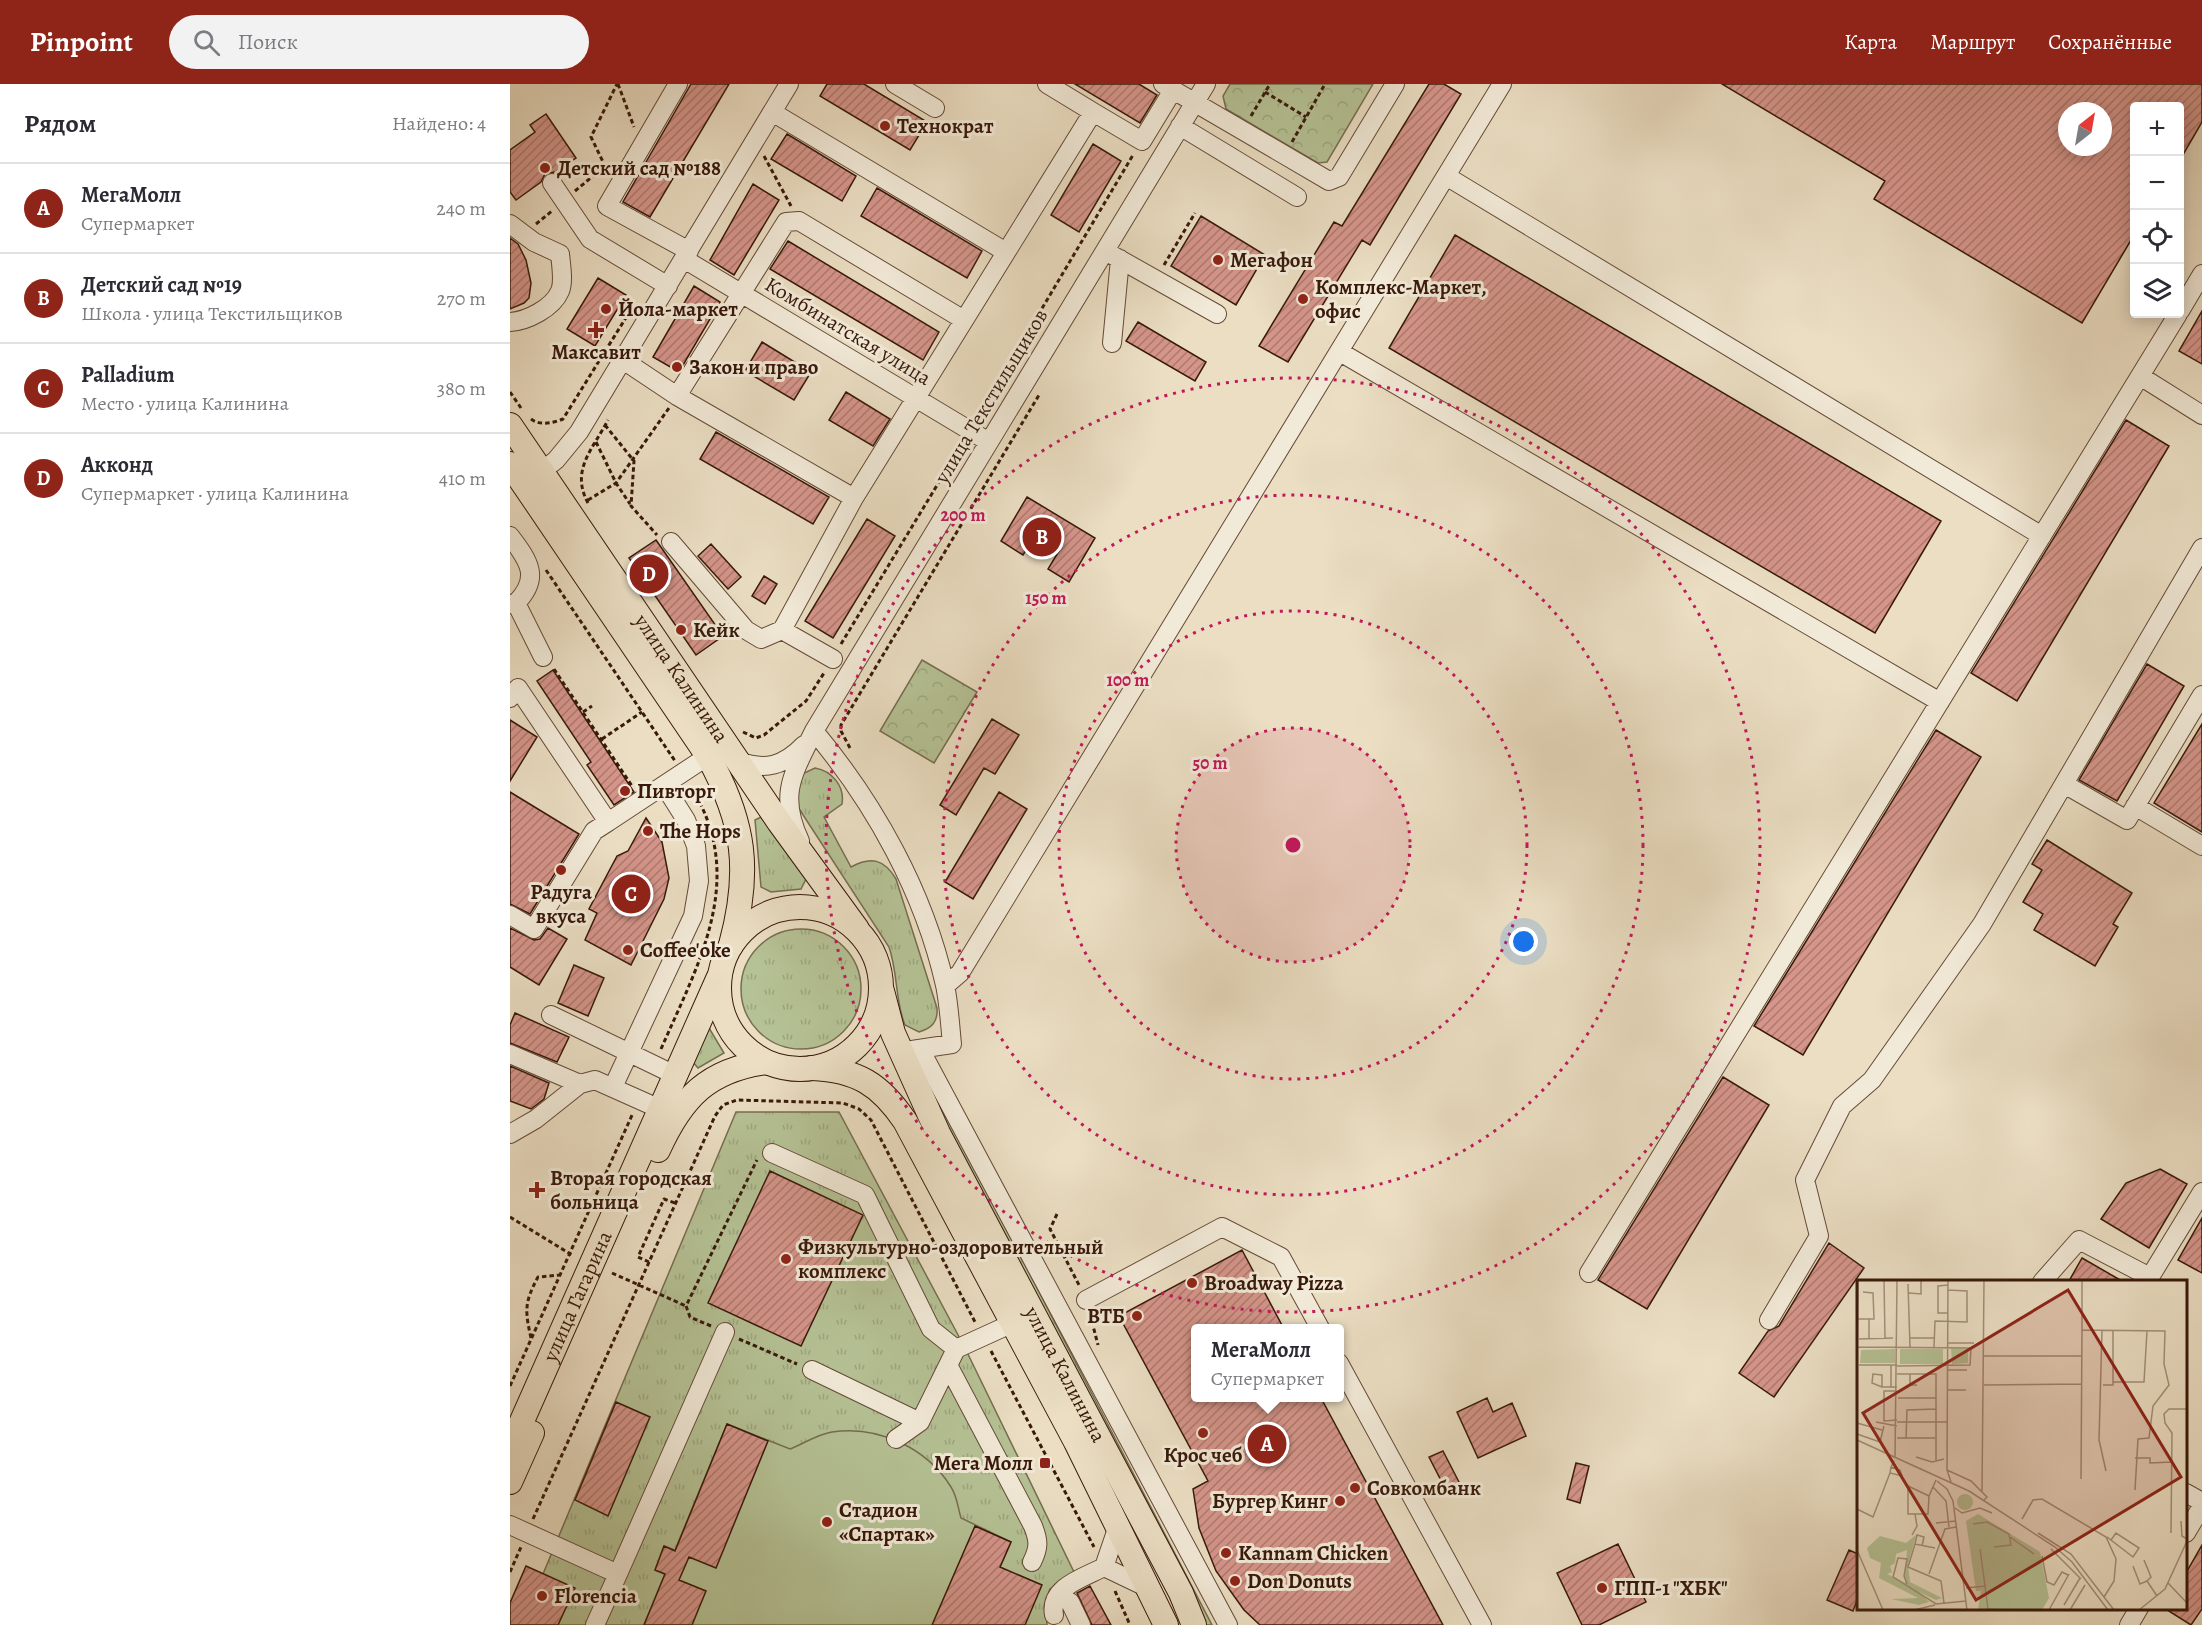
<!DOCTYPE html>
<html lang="ru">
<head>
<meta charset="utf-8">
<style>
	body { margin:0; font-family:Alegreya,serif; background:#f2f2f3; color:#2b2b33 }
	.controls { position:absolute; right:18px; top:18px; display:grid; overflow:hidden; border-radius:6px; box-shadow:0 3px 15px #0003 }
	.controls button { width:54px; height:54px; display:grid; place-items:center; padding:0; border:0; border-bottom:2px solid #e1e1e2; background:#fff; color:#2b2b33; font:30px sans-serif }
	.compass { position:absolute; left:1548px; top:18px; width:54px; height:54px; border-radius:50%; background:#fff; box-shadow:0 3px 15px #0003; rotate:31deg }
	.you { position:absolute; left:1014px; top:858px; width:21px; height:21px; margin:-15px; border:4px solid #fff; border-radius:50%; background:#1a73e8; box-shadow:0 0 0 9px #1a73e833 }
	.badge { display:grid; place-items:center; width:39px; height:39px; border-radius:50%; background:#8f2418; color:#fff; font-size:20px; font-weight:700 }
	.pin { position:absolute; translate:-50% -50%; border:3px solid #fff; box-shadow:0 2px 6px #0006 }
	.popup { position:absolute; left:681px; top:1240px; width:153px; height:78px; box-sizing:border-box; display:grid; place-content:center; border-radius:6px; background:#fff; filter:drop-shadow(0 2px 4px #0005); font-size:20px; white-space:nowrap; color:#7c7c81 }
	.popup b { font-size:22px; color:#2b2b33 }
	.popup::after { content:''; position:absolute; left:50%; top:100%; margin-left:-12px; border:12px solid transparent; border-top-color:#fff }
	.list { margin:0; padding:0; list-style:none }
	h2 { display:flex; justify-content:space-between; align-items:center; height:78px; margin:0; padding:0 24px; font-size:26px }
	h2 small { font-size:20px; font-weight:400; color:#7c7c81 }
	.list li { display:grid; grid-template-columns:39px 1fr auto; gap:18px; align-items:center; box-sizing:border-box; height:90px; padding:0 24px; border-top:2px solid #e1e1e2 }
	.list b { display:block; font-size:22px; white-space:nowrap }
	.list p { margin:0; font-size:20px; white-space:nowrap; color:#7c7c81 }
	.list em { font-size:20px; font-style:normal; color:#7c7c81 }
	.icon { flex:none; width:33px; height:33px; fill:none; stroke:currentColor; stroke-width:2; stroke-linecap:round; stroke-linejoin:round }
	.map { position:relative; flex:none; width:1692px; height:1541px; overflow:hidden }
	header { display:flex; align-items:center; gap:36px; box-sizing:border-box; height:84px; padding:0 30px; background:#8f2418; color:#fff }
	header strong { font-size:28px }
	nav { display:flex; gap:33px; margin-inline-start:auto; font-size:21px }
	.search { width:420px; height:54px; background:#f2f2f3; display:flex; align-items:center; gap:15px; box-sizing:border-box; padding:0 21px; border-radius:33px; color:#7c7c81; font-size:22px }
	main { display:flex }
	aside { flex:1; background:#fff }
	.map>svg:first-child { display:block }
</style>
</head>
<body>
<header>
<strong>Pinpoint</strong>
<div class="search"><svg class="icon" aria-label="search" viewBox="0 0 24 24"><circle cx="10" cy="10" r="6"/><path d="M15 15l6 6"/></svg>Поиск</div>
<nav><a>Карта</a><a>Маршрут</a><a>Сохранённые</a></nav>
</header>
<main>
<aside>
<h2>Рядом<small>Найдено: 4</small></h2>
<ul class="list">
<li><span class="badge">A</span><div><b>МегаМолл</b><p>Супермаркет</p></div><em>240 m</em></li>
<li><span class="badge">B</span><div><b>Детский сад №19</b><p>Школа · улица Текстильщиков</p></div><em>270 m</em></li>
<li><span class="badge">C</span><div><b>Palladium</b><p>Место · улица Калинина</p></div><em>380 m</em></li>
<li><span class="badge">D</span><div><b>Акконд</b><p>Супермаркет · улица Калинина</p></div><em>410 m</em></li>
</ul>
</aside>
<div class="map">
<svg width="1692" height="1541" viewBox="0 0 1692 1541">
	<defs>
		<pattern id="grass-tufts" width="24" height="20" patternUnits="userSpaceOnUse" patternTransform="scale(1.5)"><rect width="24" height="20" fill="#b5c295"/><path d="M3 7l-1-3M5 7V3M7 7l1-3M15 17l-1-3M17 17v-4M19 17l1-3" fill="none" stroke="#9ca67f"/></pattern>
		<pattern id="park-crowns" width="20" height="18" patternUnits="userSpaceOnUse" patternTransform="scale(1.5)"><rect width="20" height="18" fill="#b5c295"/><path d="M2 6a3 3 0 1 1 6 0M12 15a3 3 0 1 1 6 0" fill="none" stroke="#9ca67f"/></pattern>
		<pattern id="building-hatch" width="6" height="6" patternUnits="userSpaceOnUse" patternTransform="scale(1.5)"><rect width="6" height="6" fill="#d5958a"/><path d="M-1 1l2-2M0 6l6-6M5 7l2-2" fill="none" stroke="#ae796f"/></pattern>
	</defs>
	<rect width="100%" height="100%" fill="#ebdec3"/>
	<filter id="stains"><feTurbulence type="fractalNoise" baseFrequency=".00333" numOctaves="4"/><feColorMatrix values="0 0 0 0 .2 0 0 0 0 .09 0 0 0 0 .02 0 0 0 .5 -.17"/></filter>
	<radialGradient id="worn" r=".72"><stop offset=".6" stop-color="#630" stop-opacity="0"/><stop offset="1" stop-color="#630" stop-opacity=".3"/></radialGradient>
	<path fill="url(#grass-tufts)" stroke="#766e50" stroke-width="1.5" d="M305 684C322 687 335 702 332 720L314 733 341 783C361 772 374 775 386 795L427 924C428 938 422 944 409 948L395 941C385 917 388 889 379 863L284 717 290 691Z
		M251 733 296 795 291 805 261 808 251 803 245 736Z
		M231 905a60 60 0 1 1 120 0a60 60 0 1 1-120 0Z
		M199 944 214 969 188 984 182 977Z
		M413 998H420L702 1541H692Z
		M226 1028H329L454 1262 564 1488 540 1505 536 1517 537 1541H48L33 1490Z"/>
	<path fill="url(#park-crowns)" stroke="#766e50" stroke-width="1.5" d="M720 0H863L817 78 808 79 716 25 713 12Z
		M412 576 467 608 424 679 370 647Z"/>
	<path fill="#b5c295" stroke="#766e50" stroke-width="1.5" d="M217 1340 280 1365C293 1360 308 1350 322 1348 368 1341 417 1364 441 1403 447 1412 448 1424 451 1434L501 1458 465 1541H134L155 1490 145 1486 154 1462 165 1466Z"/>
	<path fill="url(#building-hatch)" stroke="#38190a" stroke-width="1.5" fill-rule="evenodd" d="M181 0H219L140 133 113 118Z
		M317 0H354L417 38 400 66 310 12Z
		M565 0H629L647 11 630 39Z
		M919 0H934L951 10 860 161 852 156 778 278 749 262 824 138 832 142Z
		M1212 0H1692V38L1670 76V22H1624V151L1572 239 1364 115 1375 97ZM1557 27H1593V63H1557Z
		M36 30 66 74 45 88 35 90 31 98 6 116 0 108V66L25 48 20 41Z
		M277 50 346 92 332 117 261 75Z
		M583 60 611 77 569 148 541 131Z
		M243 100 269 116 224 191 200 176Z
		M367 104 472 167 457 194 351 132Z
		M691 132 755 171 726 221 661 182Z
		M945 151 1431 437 1365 549 879 264Z
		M0 154 8 160 16 176 21 199 19 214 14 219 0 225Z
		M278 157 429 248 413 276 260 185Z
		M88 194 116 211 85 262 57 245Z
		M184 202 210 218 169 288 143 273Z
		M1692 227V280L1669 267Z
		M628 238 696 278 685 297 616 257Z
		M252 258 301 288 284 316 235 287Z
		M336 308 380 335 363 362 319 336Z
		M1616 336 1659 362 1507 617 1461 589Z
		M206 348 319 413 303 440 190 375Z
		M517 413 585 454 559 498 538 485 549 467 525 452 513 471 491 457Z
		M357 435 385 452 323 554 295 537Z
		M146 456 213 552 186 571 119 474Z
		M201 460 231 493 218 505 188 472Z
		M254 492 267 500 255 520 242 512Z
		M1637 580 1674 602 1607 717 1569 696Z
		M43 586 124 708 104 721 77 681 81 678 27 597Z
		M482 635 509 651 485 690 474 684 446 731 430 721Z
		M0 636 27 653 0 697Z
		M1692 640V748L1644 719Z
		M1426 646 1471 673 1293 971 1244 942Z
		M0 708 69 750 20 830 0 820Z
		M489 708 517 725 463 815 435 798Z
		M136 734 152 758 159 794 154 815 121 881 75 856 87 829 79 825 107 772 118 767Z
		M1537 756 1622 809 1603 840 1608 843 1585 882 1524 846 1533 830 1513 818 1532 786 1522 780Z
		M0 844 24 856 30 855 38 844 57 855 29 901 0 883Z
		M64 881 94 894 78 932 48 919Z
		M5 929 59 953 47 978 0 959V941Z
		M0 982 39 999 34 1015 21 1025 0 1017Z
		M1213 993 1259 1021 1137 1225 1088 1196Z
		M1650 1085 1677 1100 1639 1164 1591 1135 1616 1099Z
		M260 1087 353 1131 291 1262 198 1219Z
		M1692 1134V1189L1668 1176Z
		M1319 1159 1354 1184 1264 1313 1229 1289 1258 1247 1269 1242Z
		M732 1166 774 1245H685V1314H811L933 1541H750L734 1526 706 1487 689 1444 683 1405 698 1397 609 1232Z
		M1572 1174 1612 1197H1559Z
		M977 1314 983 1328 1002 1319 1016 1352 968 1374 947 1328Z
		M106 1318 140 1333 98 1432 65 1416Z
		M217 1340 258 1357 206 1484 179 1473 169 1496 196 1507 182 1541H134L155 1490 145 1486 154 1462 165 1467Z
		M933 1367 952 1404 938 1410 919 1373Z
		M1066 1379 1079 1382 1070 1419 1057 1415Z
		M465 1442 501 1458 490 1483 532 1501 515 1541H422Z
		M1108 1460 1136 1518 1089 1541H1072L1047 1489Z
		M1692 1461V1525L1681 1541 1654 1524H1676V1489Z
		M1339 1466 1348 1470V1514L1343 1527 1317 1516Z
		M16 1482 65 1504 48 1541H0V1519Z
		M580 1502 601 1541H582L567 1509Z"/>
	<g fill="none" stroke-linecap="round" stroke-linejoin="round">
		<g stroke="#654a38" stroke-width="20">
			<path id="minor" d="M168 0 97 122 179 167
				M385 0 425 24
				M653 0 819 97 829 93 885 0
				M262 28 496 168
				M583 28 632 57 663 6
				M670 42 787 113
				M936 92 1532 452
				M42 99 80 155 158 202
				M0 140 24 158 50 170
				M595 167 707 230
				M174 175 479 358
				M1670 227 1692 190
				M1668 230 1630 292 1692 331
				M0 238C17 237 43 224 50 207 54 198 51 180 50 170
				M602 259 610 175
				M830 268 1430 618
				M113 276 167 312 344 414
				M167 312 276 138 289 137 454 236
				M31 388 46 376 69 348 279 0
				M0 452C19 477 31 494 6 519L0 520
				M161 458 236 546 251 555 272 546 323 575
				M6 519 33 573
				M272 546 344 414 583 28 537 0
				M0 614 8 604 98 738 198 672
				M304 647C365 720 414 808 435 901 439 920 440 941 442 960L402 966
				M228 677C255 687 274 682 294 661
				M1554 700 1617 736 1692 611
				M1625 722 1692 762
				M290 757C268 710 283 690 304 647L696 0
				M0 831 24 845 84 747 98 738
				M435 902 450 889 992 0
				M41 931 165 991
				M410 965 718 1541
				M0 970 70 1000
				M103 1003 183 832 189 797 186 762 176 736 154 701
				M0 1050 26 1035 70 1000 85 996 150 1025
				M262 1069 355 1111 421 1245 446 1265 410 1338 302 1286
				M1079 1189 1630 292
				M1532 1198 1569 1156 1640 1193 1692 1108
				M576 1216 712 1143 771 1173 810 1244
				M1259 1236 1309 1152 1295 1096 1332 1022 1362 996 1472 840 1692 464
				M446 1265 503 1239
				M829 1279 972 1541
				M438 1281 523 1442C529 1457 529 1464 522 1478
				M386 1355 410 1338
				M1676 1409 1692 1418
				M0 1441 108 1490 85 1541
				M608 1442 594 1483 640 1505
				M1676 1449 1692 1422
				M108 1490 215 1248
				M560 1518 571 1541
				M544 1531C539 1503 573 1494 594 1483
				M1619 1541 1629 1524"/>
		</g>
		<g stroke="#38190a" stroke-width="26">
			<g id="major">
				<path id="s1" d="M0 341 269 738 347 845"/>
				<path d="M0 380 198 672C235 739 241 787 221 861"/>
				<circle cx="290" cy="904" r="81"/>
				<path id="s2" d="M372 907 383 949 428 1049 671 1509 684 1541"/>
				<path d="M302 984C347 986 370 1000 395 1037L566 1358 656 1541"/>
				<path d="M148 1066C172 1013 198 986 256 978"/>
				<path id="s3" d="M0 1364 208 895"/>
				<path d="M0 1398 22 1349"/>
			</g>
		</g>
		<path stroke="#38190a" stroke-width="3" stroke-dasharray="4.5 3" stroke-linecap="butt" d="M108 0 124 43
			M755 8 796 33
			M741 32 760 0
			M782 58 815 0
			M254 72 281 122
			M65 107 95 82 81 53 107 0
			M26 140 42 127
			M654 181 685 129
			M0 308 11 324
			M467 334 623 71
			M21 335C30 342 43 339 53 335L117 232
			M95 341 124 377 121 422 147 451
			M86 358 106 399 120 420
			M78 416 106 399 159 324
			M78 419C60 386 83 365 98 336
			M36 486 165 677
			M331 560 452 360
			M44 585 122 702
			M73 628 82 622
			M233 648 246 654 254 651 296 617 314 589
			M92 655 132 628
			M340 664 331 647V641L529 311
			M151 965C189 878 238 794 181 703
			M547 1130 540 1145 569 1201
			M0 1133 62 1171
			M139 1178 128 1173 154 1115 165 1119
			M102 1189 176 1222
			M580 1230 588 1261
			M201 1242 180 1233 176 1222 247 1076
			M21 1254C15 1227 14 1219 28 1193L51 1191
			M229 1255 287 1280
			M481 1267 584 1463
			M0 1302 123 1029
			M23 1435 205 1032 213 1021 227 1016 333 1019 349 1025 361 1036 465 1238
			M0 1488 11 1463
			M605 1507 620 1541"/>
		<use href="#minor" stroke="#f2ead8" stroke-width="18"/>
		<use href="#major" stroke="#ebdec3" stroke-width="24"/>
	</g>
	<circle cx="783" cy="761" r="117" fill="#c2185b" fill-opacity=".12"/>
	<g fill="none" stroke="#c2185b" stroke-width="3" stroke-dasharray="3 6">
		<circle cx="783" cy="761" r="117"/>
		<circle cx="783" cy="761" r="234"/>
		<circle cx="783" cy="761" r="350"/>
		<circle cx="783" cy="761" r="467"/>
	</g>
	<g fill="#8f2418" stroke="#f2ead8" stroke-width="2">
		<circle cx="375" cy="42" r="6"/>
		<circle cx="35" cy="84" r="6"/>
		<circle cx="708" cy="176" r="6"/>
		<circle cx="793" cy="215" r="6"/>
		<circle cx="96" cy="225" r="6"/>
		<path d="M83 237h6v6h6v6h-6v6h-6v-6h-6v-6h6z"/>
		<circle cx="167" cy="283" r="6"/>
		<circle cx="171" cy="546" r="6"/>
		<circle cx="115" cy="707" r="6"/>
		<circle cx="138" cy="747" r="6"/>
		<circle cx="51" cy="786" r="6"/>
		<circle cx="118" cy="866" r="6"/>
		<path d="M24 1097h6v6h6v6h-6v6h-6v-6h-6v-6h6z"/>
		<circle cx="276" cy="1175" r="6"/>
		<circle cx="682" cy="1199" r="6"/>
		<circle cx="627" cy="1232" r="6"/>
		<circle cx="693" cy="1349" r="6"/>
		<rect x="529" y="1373" width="12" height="12" rx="3"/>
		<circle cx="845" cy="1404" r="6"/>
		<circle cx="830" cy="1417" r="6"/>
		<circle cx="317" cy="1438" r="6"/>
		<circle cx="716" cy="1469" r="6"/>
		<circle cx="725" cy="1497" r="6"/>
		<circle cx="1092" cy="1504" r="6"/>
		<circle cx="32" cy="1512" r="6"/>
	</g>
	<g text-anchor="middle" stroke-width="6" stroke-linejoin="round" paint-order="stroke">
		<g font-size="21" font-weight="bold" fill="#38190a" stroke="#f2ead8" text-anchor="start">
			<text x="387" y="49">Технократ</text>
			<text x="47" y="91">Детский сад №188</text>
			<text x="720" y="183">Мегафон</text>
			<text x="805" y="210">Комплекс-Маркет,<tspan x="805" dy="24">офис</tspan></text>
			<text x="108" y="232">Йола-маркет</text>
			<text x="86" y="275" text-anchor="middle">Максавит</text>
			<text x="179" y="290">Закон и право</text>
			<text x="183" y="553">Кейк</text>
			<text x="127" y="714">Пивторг</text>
			<text x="150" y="754">The Hops</text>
			<text x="51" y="815" text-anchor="middle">Радуга<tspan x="51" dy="24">вкуса</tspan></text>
			<text x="130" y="873">Coffee'oke</text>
			<text x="40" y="1101">Вторая городская<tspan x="40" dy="24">больница</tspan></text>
			<text x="288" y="1170">Физкультурно-оздоровительный<tspan x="288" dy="24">комплекс</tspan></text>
			<text x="694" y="1206">Broadway Pizza</text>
			<text x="615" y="1239" text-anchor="end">ВТБ</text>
			<text x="693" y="1378" text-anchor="middle">Крос чеб</text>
			<text x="523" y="1386" text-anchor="end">Мега Молл</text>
			<text x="857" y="1411">Совкомбанк</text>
			<text x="818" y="1424" text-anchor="end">Бургер Кинг</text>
			<text x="329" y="1433">Стадион<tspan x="329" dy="24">«Спартак»</tspan></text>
			<text x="728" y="1476">Kannam Chicken</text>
			<text x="737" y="1504">Don Donuts</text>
			<text x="1104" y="1511">ГПП-1 "ХБК"</text>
			<text x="44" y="1519">Florencia</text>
		</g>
		<g font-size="21" fill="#38190a" stroke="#f2ead8">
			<text transform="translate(338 247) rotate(31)" y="7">Комбинатская улица</text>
			<text transform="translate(481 312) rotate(-59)" y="7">улица Текстильщиков</text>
			<text dy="7" stroke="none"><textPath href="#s1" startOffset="306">улица Калинина</textPath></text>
			<text dy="7" stroke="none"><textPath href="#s3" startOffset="166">улица Гагарина</textPath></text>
			<text dy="7" stroke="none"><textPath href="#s2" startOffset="426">улица Калинина</textPath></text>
		</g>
	</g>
	<g transform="translate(1347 1196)">
		<rect width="330" height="330" fill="#ebdec3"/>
		<path d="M100 222a8 8 0 1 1 16 0a8 8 0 1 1-16 0ZM121 234 183 272 192 318 185 330H121L124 311H119L109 241Z" fill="#b5c295"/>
		<path d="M59 255 51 285 53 302 85 318 79 320 62 312 72 322 62 325 34 319 61 318 22 298 24 283 13 278 10 268 23 256 49 263ZM50 270 48 295V303L30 294 35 292 33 286 38 283 39 274Z" fill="#b5c295" fill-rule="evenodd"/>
		<path d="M94 68H111V83L95 84ZM38 69V83H3L4 70ZM43 69H86V84H43Z" fill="#b5c295"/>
		<path d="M152 269 173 273 179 315 161 324 137 323 132 303 130 280Z" fill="#b5c295"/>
		<path fill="none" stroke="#a38f79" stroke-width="1.5" d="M27 0 28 58M91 0 90 190 94 202M225 0V50L308 51 307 84 312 105 296 126 292 158 281 159 278 210M51 4 53 67M91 5 81 6V33H91M52 13 64 14V0M1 39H17L16 13 6 12M12 39V58M245 50 242 160 249 191M53 58H77M2 59 36 58M91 63H117M0 67 114 68 113 85 40 86M77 67 78 41 110 42V11L91 10M127 76H225M2 85H40M34 85V107M91 90H110M0 91 1 0M40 94H53V105H60M53 94H79V180M256 102H287L290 51M127 105 225 104M246 105H256V50M25 107 15 103 16 94 25 95V107H40M91 110H109M40 111H27V141L40 140M41 118H79M19 142 40 146M40 142H91M0 143 25 150M0 154 23 162 27 146M40 158H78M49 159 50 130 79 129M0 160 112 211 198 267 215 282 251 330M59 177 75 182 87 179M38 178 40 0M278 178H293V183L315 182M34 187 43 190 45 196 33 193 34 187 37 181M90 190 114 201 130 217 127 220M224 199 225 50M80 201 90 209 96 221 110 330M76 207 89 221 92 247M125 211 127 0M72 216 71 234H51V206L72 216 79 200M98 228 105 233 123 228 135 233M0 229 16 237 33 193M165 239 176 220 185 219 249 257 259 279 257 301 247 317M324 241 325 256 330 259M79 243 99 241M116 244 130 242 152 254 154 265 137 267M181 253 214 274 257 330M314 253 315 153 308 143 307 134 312 129H330M55 255 60 246 58 234M153 257 177 274M250 257 276 277 282 268 259 253 254 260M58 264 60 255 67 257 65 266M78 268 58 264 51 287 84 301 87 323M123 269 128 306M194 269 224 299M0 270 26 330M185 276 190 302 197 305 205 292 211 295M287 280 294 297 290 301M276 286 283 304 290 301 300 316M72 294 88 249 99 247M311 303 330 323M50 304 47 296 50 279 41 278 36 297 79 324 109 321M109 308 128 306 131 329 145 330M207 325 223 298M57 330 78 325M192 330 212 294M213 330 228 305M282 330 308 309 330 261"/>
		<path fill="#8f2418" fill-opacity="0.15" stroke="#8f2418" stroke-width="3" d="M211 10 324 197 119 320 6 133Z"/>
		<rect width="330" height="330" fill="none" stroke="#38190a" stroke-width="3"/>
	</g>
	<circle cx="783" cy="761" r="9" fill="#c2185b" stroke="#f2ead8" stroke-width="3"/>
	<g font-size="18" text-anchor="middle" font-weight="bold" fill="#c2185b" stroke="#f2ead8" stroke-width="6" stroke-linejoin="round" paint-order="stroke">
		<text x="453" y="437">200 m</text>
		<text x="536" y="520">150 m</text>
		<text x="618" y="602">100 m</text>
		<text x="700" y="685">50 m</text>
	</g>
	<rect width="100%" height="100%" filter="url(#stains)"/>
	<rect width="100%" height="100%" fill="url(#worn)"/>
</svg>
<div class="controls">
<button>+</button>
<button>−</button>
<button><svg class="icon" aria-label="locate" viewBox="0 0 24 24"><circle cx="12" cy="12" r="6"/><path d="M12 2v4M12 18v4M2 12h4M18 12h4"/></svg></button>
<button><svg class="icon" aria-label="layers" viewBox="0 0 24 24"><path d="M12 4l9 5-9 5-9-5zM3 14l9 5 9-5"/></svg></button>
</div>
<svg class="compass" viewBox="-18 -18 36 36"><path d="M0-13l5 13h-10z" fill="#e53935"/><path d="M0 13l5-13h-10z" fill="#7c7c81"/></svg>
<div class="you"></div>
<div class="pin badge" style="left:757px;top:1360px">A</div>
<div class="popup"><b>МегаМолл</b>Супермаркет</div>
<div class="pin badge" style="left:532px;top:453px">B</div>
<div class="pin badge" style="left:121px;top:810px">C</div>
<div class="pin badge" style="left:139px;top:490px">D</div>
</div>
</main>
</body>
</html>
